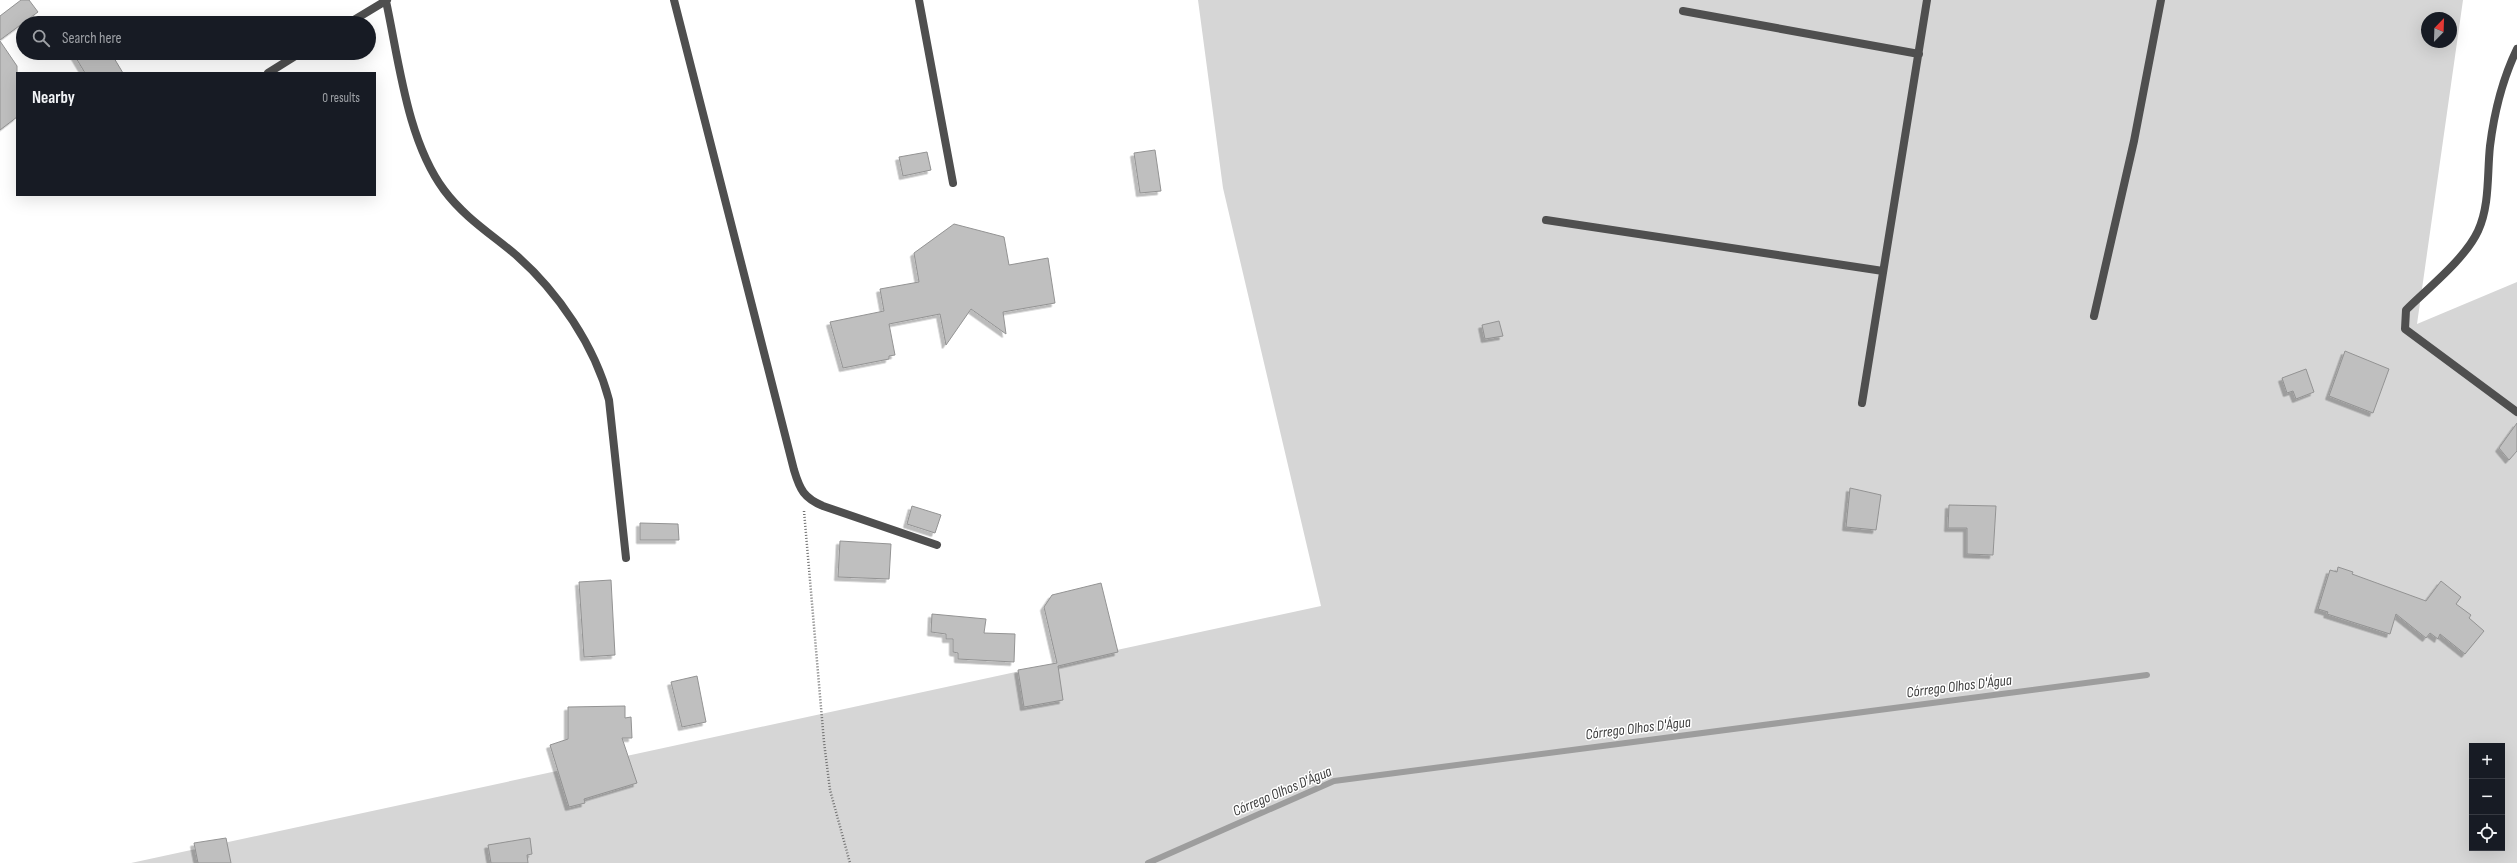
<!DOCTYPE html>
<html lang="en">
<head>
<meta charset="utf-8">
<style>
	body { margin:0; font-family:"Sofia Sans Condensed",sans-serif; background:#20242c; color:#f1f3f6 }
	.controls { position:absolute; right:12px; bottom:12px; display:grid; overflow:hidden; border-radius:0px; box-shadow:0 4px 16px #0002 }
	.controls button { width:36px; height:36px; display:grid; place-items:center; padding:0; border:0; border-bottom:1px solid #363941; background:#171b24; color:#f1f3f6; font:20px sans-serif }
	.compass { position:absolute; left:2421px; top:12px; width:36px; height:36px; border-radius:50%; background:#171b24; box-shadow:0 4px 16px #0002; rotate:23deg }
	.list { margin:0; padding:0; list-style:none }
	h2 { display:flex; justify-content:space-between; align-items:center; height:52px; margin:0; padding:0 16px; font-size:17px }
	h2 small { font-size:13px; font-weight:400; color:#9ea1a6 }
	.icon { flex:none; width:22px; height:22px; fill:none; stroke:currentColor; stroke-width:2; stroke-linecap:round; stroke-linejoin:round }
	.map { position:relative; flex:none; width:2517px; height:863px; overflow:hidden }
	.search { position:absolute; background:#171b24; box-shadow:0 4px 16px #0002; left:16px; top:16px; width:360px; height:44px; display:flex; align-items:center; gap:10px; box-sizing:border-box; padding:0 14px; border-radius:22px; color:#9ea1a6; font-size:15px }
	.panel { position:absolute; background:#171b24; box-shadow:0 4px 16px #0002; left:16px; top:72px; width:360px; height:124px; border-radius:0px }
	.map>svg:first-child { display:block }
</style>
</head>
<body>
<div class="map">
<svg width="2517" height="863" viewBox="0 0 2517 863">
	<defs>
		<filter id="shadow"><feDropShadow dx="-3.5" dy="3.5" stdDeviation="0" flood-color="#0004"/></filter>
	</defs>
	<rect width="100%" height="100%" fill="#fff"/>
	<path fill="#d6d6d6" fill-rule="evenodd" d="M1198 0H2463L2417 324 2517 282V863H131L1321 606 1223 188ZM2427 18H2451V42H2427ZM2472 746H2502V848H2472Z"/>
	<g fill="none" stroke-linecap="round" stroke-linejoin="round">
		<path stroke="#9d9d9d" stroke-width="6" d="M1148 863 1334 781 2147 675"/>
	</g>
	<path fill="#bfbfbf" stroke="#939393" filter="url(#shadow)" d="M21 0H29L38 12 0 40V16Z
		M0 41 17 66V117L0 130Z
		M73 53H111L123 73H85Z
		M1155 150 1161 191 1140 193 1134 153Z
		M927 152 931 170 903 176 899 157Z
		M954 224 1004 237 1009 265 1048 258 1055 303 1003 312 1006 334 971 309 946 345 940 314 889 324 895 355 889 356V359L843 368 830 322 884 311 880 289 919 282 914 253Z
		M1499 321 1503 336 1485 339 1482 325Z
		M2345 351 2389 369 2373 413 2329 396Z
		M2306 369 2314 392 2296 399 2293 391 2287 393 2282 378Z
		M2517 423V451L2509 460 2499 448Z
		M1850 488 1881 495 1876 530 1846 527Z
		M1949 505 1996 506 1993 555 1967 554V528H1948Z
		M912 506 941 515 935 533 907 524Z
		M640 523 678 524 679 540H640Z
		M840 541 891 544 889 579 838 577Z
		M2338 567 2353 572 2352 574 2426 601 2441 581 2461 597 2456 604 2471 615 2469 618 2484 631 2465 654 2440 634 2438 639 2430 633 2426 638 2396 614 2390 634 2327 614 2328 612 2318 609 2330 570 2337 572Z
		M611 580 615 655 584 657 579 582Z
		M1101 583 1118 652 1058 666 1063 700 1024 707 1018 670 1057 663 1044 607 1052 595Z
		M932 614 986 619 984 633 1015 634 1014 662 958 659V653L953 652V639H946V634L931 632Z
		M697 676 706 722 682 727 671 682Z
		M625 706V718L631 717 632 738H622L637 783 584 799 585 803 569 807 550 745 568 739V707Z
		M226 838 231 863H198L194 843Z
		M530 838 532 854 527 855 528 863H491L488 845Z"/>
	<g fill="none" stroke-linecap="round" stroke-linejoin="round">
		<path stroke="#717171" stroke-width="2.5" stroke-dasharray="1 2" stroke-linecap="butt" d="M804 511 824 742 830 790 850 863"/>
		<path stroke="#4f4f4f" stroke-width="8" d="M674 0 794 470C800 490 804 498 823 506L937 545
			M919 0 953 183
			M386 1C399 61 407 140 444 190 464 217 491 234 516 255 558 292 595 346 609 400L626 558
			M1683 11 1919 54
			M349 23 387 0
			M2517 49C2503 78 2494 114 2490 146 2487 174 2490 205 2478 231 2465 259 2428 288 2406 310L2405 329 2517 412
			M268 73 300 53
			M1546 220 1883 271
			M2094 316 2134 141 2161 0
			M1862 403 1927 0"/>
	</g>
	<g text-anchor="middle" stroke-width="3" stroke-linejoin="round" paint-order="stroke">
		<g font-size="15" font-style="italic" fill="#3e3e3e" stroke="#fff">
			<text transform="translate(1959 686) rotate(-7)" y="5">Córrego Olhos D'Água</text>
			<text transform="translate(1638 728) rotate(-7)" y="5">Córrego Olhos D'Água</text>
			<text transform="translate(1282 791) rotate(-23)" y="5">Córrego Olhos D'Água</text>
		</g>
	</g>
</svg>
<div class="controls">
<button>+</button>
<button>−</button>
<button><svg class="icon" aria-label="locate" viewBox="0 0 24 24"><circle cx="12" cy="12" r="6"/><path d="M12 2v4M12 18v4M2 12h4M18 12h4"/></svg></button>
</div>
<svg class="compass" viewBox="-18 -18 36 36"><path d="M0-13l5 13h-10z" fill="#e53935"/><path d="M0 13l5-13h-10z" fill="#9ea1a6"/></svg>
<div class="search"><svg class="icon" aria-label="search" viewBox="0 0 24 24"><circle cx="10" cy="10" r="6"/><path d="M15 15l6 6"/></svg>Search here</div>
<section class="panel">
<h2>Nearby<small>0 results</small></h2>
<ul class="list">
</ul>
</section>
</div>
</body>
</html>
